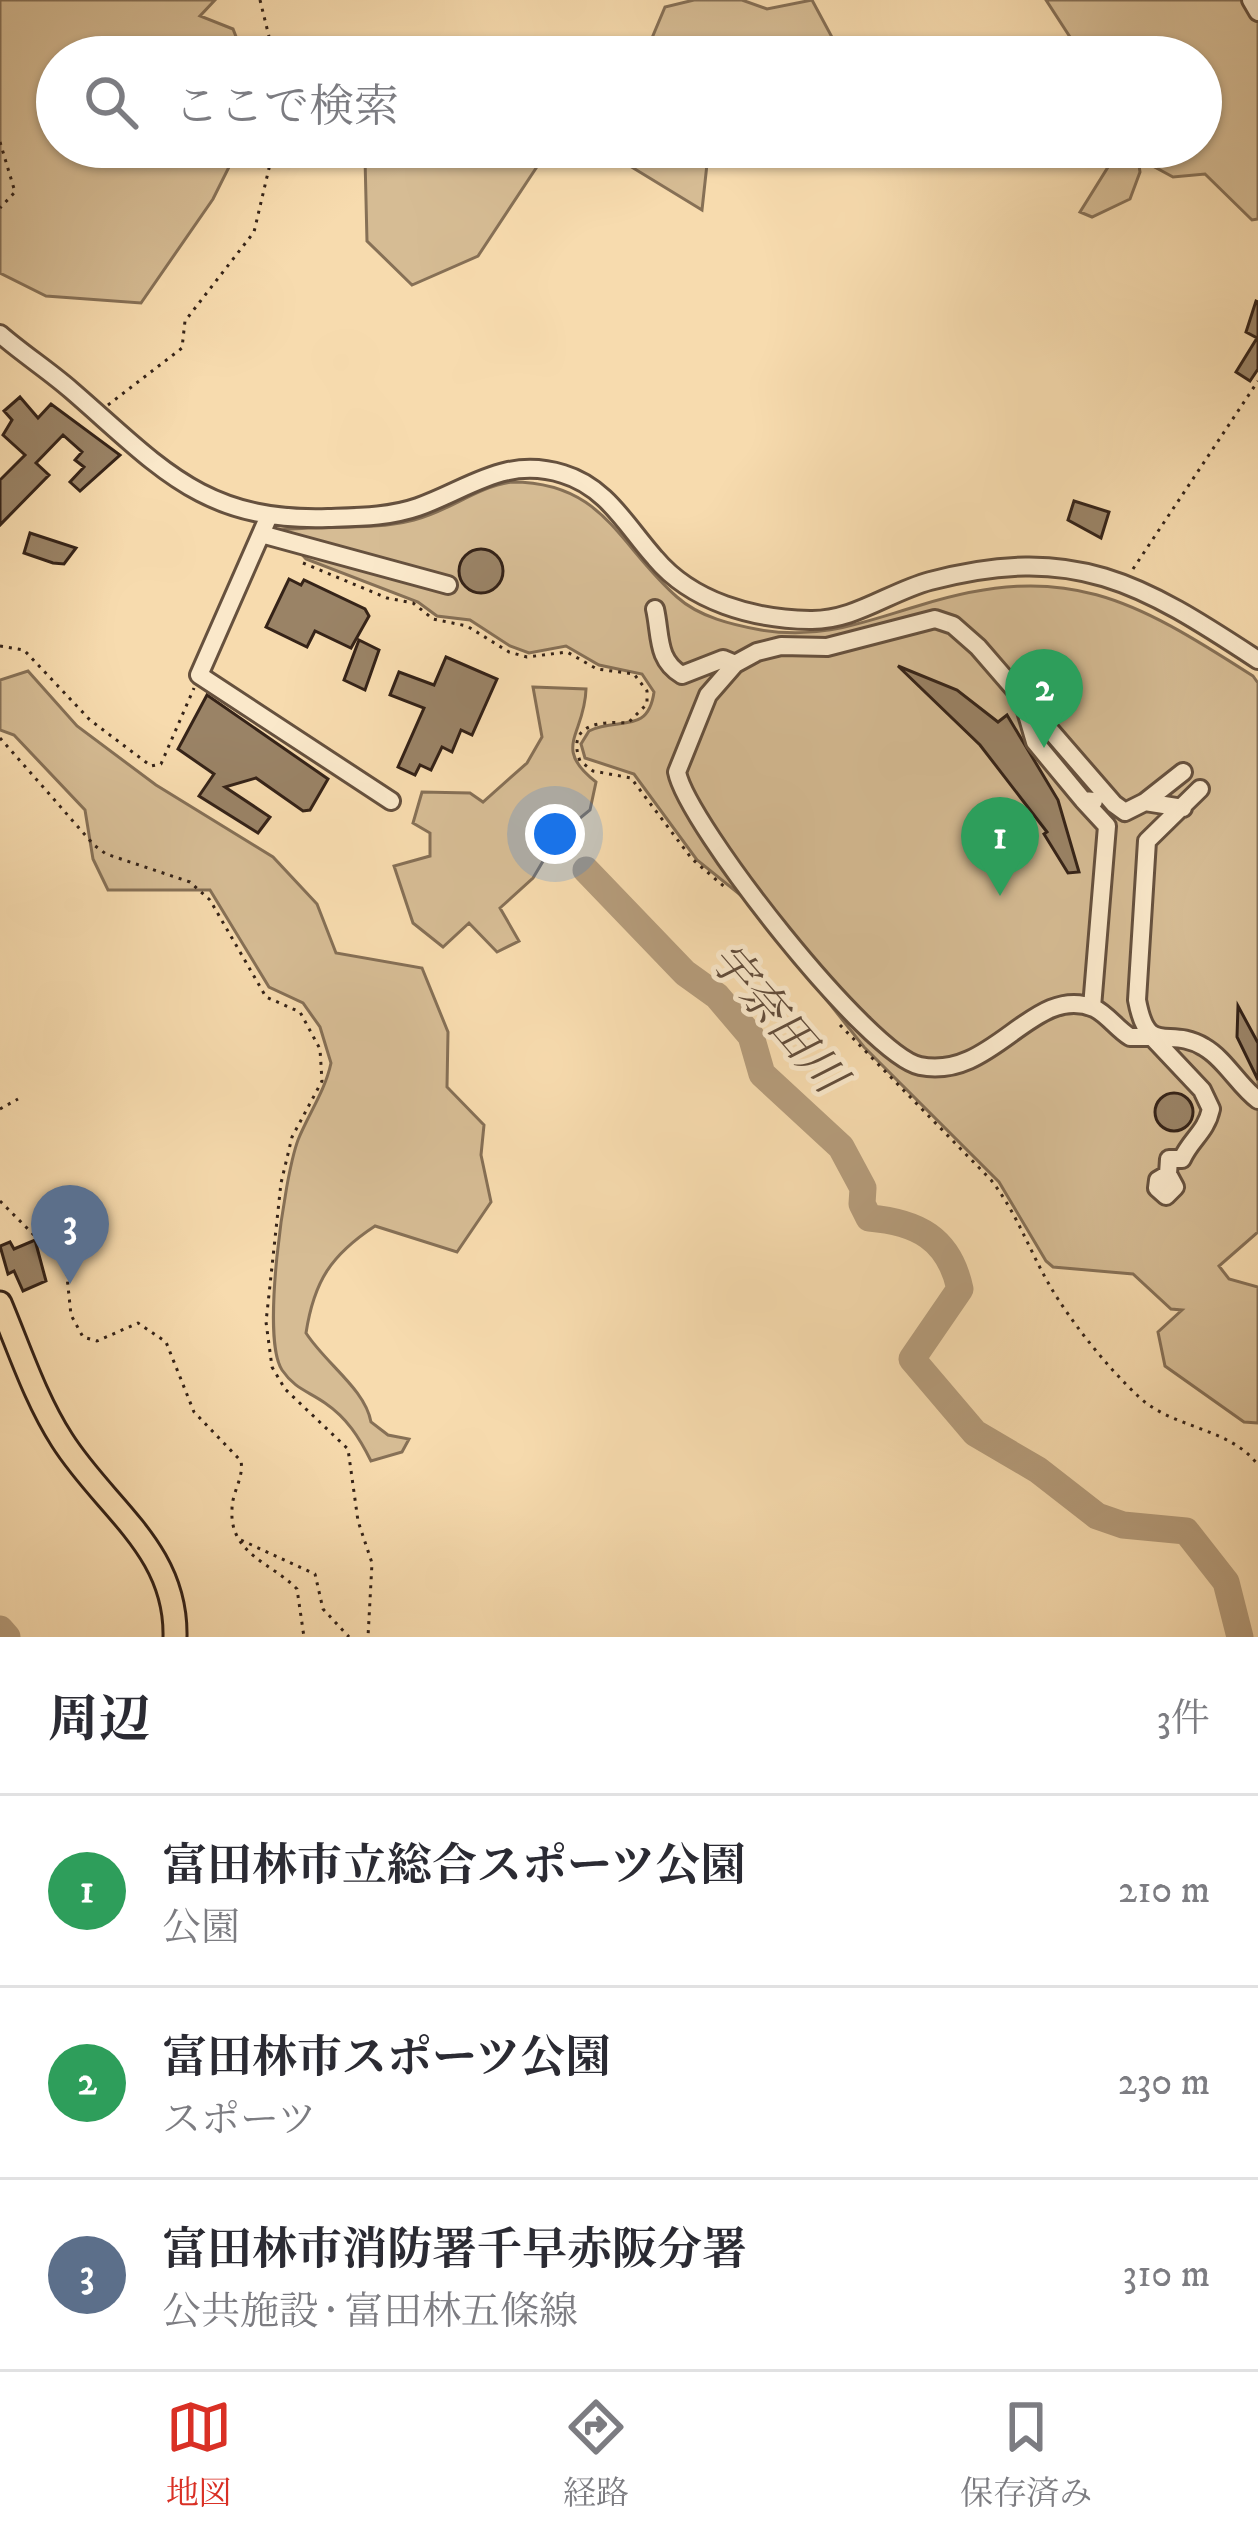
<!DOCTYPE html>
<html lang="ja">
<head>
<meta charset="utf-8">
<style>
	body { margin:0; font-family:"IM FELL DW Pica","Noto Serif JP",serif; background:#f7f7f7; color:#2b2b33 }
	.you { position:absolute; left:555px; top:834px; width:42px; height:42px; margin:-30px; border:9px solid #fff; border-radius:50%; background:#1a73e8; box-shadow:0 0 0 18px #1a73e833 }
	.badge { display:grid; place-items:center; width:78px; height:78px; border-radius:50%; background:#d93025; color:#fff; font-size:39px; font-weight:700 }
	.pin { position:absolute; translate:-50% -99px; filter:drop-shadow(0 3px 6px #0008) }
	.pin::after { content:''; position:absolute; top:63px; width:42px; height:36px; background:inherit; clip-path:polygon(0 0,100% 0,50% 100%) }
	.list { margin:0; padding:0; list-style:none }
	h2 { display:flex; justify-content:space-between; align-items:center; height:156px; margin:0; padding:0 48px; font-size:51px }
	h2 small { font-size:39px; font-weight:400; color:#7c7c81 }
	.list li { display:grid; grid-template-columns:78px 1fr auto; gap:36px; align-items:center; box-sizing:border-box; height:192px; padding:0 48px; border-top:3px solid #e1e1e2 }
	.list b { display:block; font-size:45px; white-space:nowrap }
	.list p { margin:0; font-size:39px; white-space:nowrap; color:#7c7c81 }
	.list em { font-size:39px; font-style:normal; color:#7c7c81 }
	.icon { flex:none; width:66px; height:66px; fill:none; stroke:currentColor; stroke-width:2; stroke-linecap:round; stroke-linejoin:round }
	.map { position:relative; flex:none; width:1258px; height:1637px; overflow:hidden }
	.search { position:absolute; background:#fff; box-shadow:0 3px 9px #0004; left:36px; right:36px; top:36px; height:132px; display:flex; align-items:center; gap:30px; box-sizing:border-box; padding:0 42px; border-radius:66px; color:#7c7c81; font-size:45px }
	.sheet { height:732px; background:#fff }
	nav { display:flex; justify-content:space-around; align-items:center; box-sizing:border-box; height:168px; border-top:3px solid #e1e1e2; background:#fff; font-size:33px; color:#7c7c81 }
	nav a { display:grid; justify-items:center; gap:6px }
	nav .on { color:#d93025 }
	.map>svg:first-child { display:block }
</style>
</head>
<body>
<div class="map">
<svg width="1258" height="1637" viewBox="0 0 1258 1637">
	<rect width="100%" height="100%" fill="#f7dbae"/>
	<filter id="stains"><feTurbulence type="fractalNoise" baseFrequency=".00167" numOctaves="4"/><feColorMatrix values="0 0 0 0 .2 0 0 0 0 .09 0 0 0 0 .02 0 0 0 .5 -.17"/></filter>
	<radialGradient id="worn" r=".72"><stop offset=".6" stop-color="#630" stop-opacity="0"/><stop offset="1" stop-color="#630" stop-opacity=".3"/></radialGradient>
	<path fill="#d6bc94" stroke="#867056" stroke-width="3" d="M0 0H215L200 16 233 29 244 57H57V147H239L213 199 141 303 46 296 0 273Z
		M694 0H742L767 9 812 0 833 39 826 57H644L665 7Z
		M1046 0H1258V219L1252 220 1205 174 1173 177 1138 158 1140 172 1130 199 1092 217 1080 212 1108 167 1107 147H1201V57H1083Z
		M359 147H550L478 256 412 285 367 241 365 158Z
		M626 147H725L707 164 702 210 625 163Z
		M512 482C604 482 618 545 677 597 699 617 733 625 761 630 822 640 863 622 921 605 1066 560 1133 599 1253 676L1258 683V1232L1219 1266 1229 1279 1258 1287V1423L1244 1422 1165 1366 1158 1332 1182 1310 1171 1309 1133 1274 1053 1267 1046 1261 999 1182 864 1047 748 901 697 860 634 774 585 758 581 744 589 731C617 716 648 736 654 692L642 674 599 665 566 646 529 653 510 646 470 620 437 616 418 602 306 559 280 530C324 525 371 531 414 520 450 511 476 487 512 482Z
		M28 671 77 726 156 785 273 857 317 904 336 953 422 968 448 1032 447 1087 484 1125 481 1155 491 1202 457 1252 375 1226C331 1255 314 1281 306 1333 326 1364 365 1389 371 1422L388 1435 409 1439 402 1452 371 1461C359 1437 347 1418 325 1403 308 1391 295 1389 282 1370 261 1338 284 1178 298 1140 309 1113 325 1091 331 1063L320 1027 303 1003 269 987 210 890H108L93 859 85 810 14 735 0 730V680Z
		M533 687 586 689C585 735 551 747 596 782L590 810 558 836 533 878 500 908 519 941 497 952 469 923 443 947 413 923 394 866 430 856V833L413 823 422 792 470 793 483 802 527 763 542 737Z"/>
	<g fill="none" stroke-linecap="round" stroke-linejoin="round">
		<path stroke="#b59c7b" stroke-width="27" d="M586 870 685 973 717 996 751 1036 762 1074 841 1147 863 1188 862 1204 869 1218C917 1222 949 1238 960 1289L912 1359 975 1433 1038 1470 1097 1516 1123 1525 1186 1531 1226 1582 1240 1637
			M0 1629 7 1637"/>
	</g>
	<path fill="#9a8366" stroke="#352318" stroke-width="3" d="M1256 301 1258 302V369L1250 381 1236 372 1257 338 1246 332Z
		M20 397 38 418 51 404 120 455 80 491 70 482 84 467 75 460 82 452 63 435 36 463 49 475 0 525V480L25 455 3 435 12 420 4 411Z
		M1074 501 1109 512 1101 538 1068 520Z
		M30 533 76 548 64 564 53 563 24 553Z
		M459 571a22 22 0 1 1 44 0a22 22 0 1 1-44 0Z
		M289 579 301 585 304 580 365 609 369 616 351 648 315 631 307 647 266 627Z
		M359 640 379 650 365 690 344 680Z
		M446 657 497 679 472 735 461 730 452 752 442 747 431 770 420 765 415 775 398 767 424 708 390 695 399 672 434 685Z
		M898 666 957 690 998 722 1007 715 1058 800 1079 872 1068 873 1044 834 1047 832 980 745Z
		M207 695 328 779 310 810 303 811 256 778 225 787 270 817 258 833 199 796 214 774 178 749Z
		M1238 1006 1258 1043V1080L1237 1037Z
		M1155 1112a19 19 0 1 1 38 0a19 19 0 1 1-38 0Z
		M35 1240 46 1281 23 1291 14 1271 8 1274 0 1246 10 1242 14 1249Z"/>
	<g fill="none" stroke-linecap="round" stroke-linejoin="round">
		<g stroke="#66513e" stroke-width="22">
			<path id="minor" d="M1251 0 1258 12
				M0 334C23 354 48 370 71 390 159 466 202 522 328 518 359 517 389 517 418 507 469 489 505 456 563 474 607 487 627 527 655 558 692 602 753 619 810 620 854 621 889 592 930 581 1074 543 1141 583 1258 660
				M268 518 199 675 391 801
				M261 534 448 585
				M655 609C661 635 656 660 682 675L723 659 735 664
				M1026 711 1035 742 1083 800 1094 801
				M1200 789 1147 841 1137 1000C1148 1059 1168 1025 1204 1047 1225 1059 1239 1086 1258 1100
				M1083 800 1107 826 1092 1007
				M1145 802 1183 772
				M1168 1174 1158 1180 1157 1188 1166 1196 1175 1187 1168 1174 1169 1159H1182C1191 1139 1206 1132 1211 1109L1202 1090 1152 1037H1130C1117 1029 1107 1014 1094 1008 1033 983 993 1081 920 1066 869 1056 687 824 677 772L708 695 735 664 757 652 781 646 827 647 935 619 953 625 978 647 1114 804 1125 812 1145 802 1183 808"/>
		</g>
		<g stroke="#352318" stroke-width="27">
			<path id="major" d="M0 1303C19 1348 35 1398 62 1440 105 1508 177 1549 175 1637"/>
		</g>
		<path stroke="#352318" stroke-width="3" stroke-dasharray="3 6" stroke-linecap="butt" d="M260 0 274 57
			M0 142 15 192 0 208
			M108 405 182 348 185 321 254 232 274 147
			M303 563 387 598 413 603 433 619 467 626 509 652 527 657 567 652 597 669 634 674 647 691V704L628 723C600 721 566 724 580 761L593 771 631 778 692 859 727 889
			M1133 569 1258 381
			M0 646 24 650 90 720 151 766 161 764 194 688
			M0 738 94 845 106 854 190 882 210 900 266 997 300 1012 320 1049 322 1081 292 1137 281 1183 266 1322 272 1367 285 1389 348 1449 358 1521 372 1563 368 1637
			M840 1025 991 1180C1017 1213 1029 1250 1050 1286 1071 1322 1107 1367 1138 1396 1172 1429 1230 1427 1258 1465
			M0 1109 18 1099
			M0 1201 66 1267 71 1315 83 1337 97 1341 138 1323 166 1342 194 1412 241 1461C244 1478 232 1492 232 1509 229 1554 272 1563 297 1589L304 1637
			M241 1540 315 1574 323 1609 349 1637"/>
		<use href="#minor" stroke="#fae8ca" stroke-width="16"/>
		<use href="#major" stroke="#f7dbae" stroke-width="21"/>
	</g>
	<g text-anchor="middle" stroke-width="10" stroke-linejoin="round" paint-order="stroke">
		<g font-size="45" font-style="italic" fill="#624d3b" stroke="#fae8ca">
			<text transform="translate(778 1017) rotate(49)" y="16">宇奈田川</text>
		</g>
	</g>
	<rect width="100%" height="100%" filter="url(#stains)"/>
	<rect width="100%" height="100%" fill="url(#worn)"/>
</svg>
<div class="you"></div>
<div class="pin badge" style="left:1000px;top:896px;background:#2e9e5b">1</div>
<div class="pin badge" style="left:1044px;top:748px;background:#2e9e5b">2</div>
<div class="pin badge" style="left:70px;top:1284px;background:#5c6f8a">3</div>
<div class="search"><svg class="icon" aria-label="search" viewBox="0 0 24 24"><circle cx="10" cy="10" r="6"/><path d="M15 15l6 6"/></svg>ここで検索</div>
</div>
<section class="sheet">
<h2>周辺<small>3件</small></h2>
<ul class="list">
<li><span class="badge" style="background:#2e9e5b">1</span><div><b>富田林市立総合スポーツ公園</b><p>公園</p></div><em>210 m</em></li>
<li><span class="badge" style="background:#2e9e5b">2</span><div><b>富田林市スポーツ公園</b><p>スポーツ</p></div><em>230 m</em></li>
<li><span class="badge" style="background:#5c6f8a">3</span><div><b>富田林市消防署千早赤阪分署</b><p>公共施設 · 富田林五條線</p></div><em>310 m</em></li>
</ul>
</section>
<nav>
<a class="on"><svg class="icon" aria-label="map" viewBox="0 0 24 24"><path d="M3 6l6-2 6 2 6-2v14l-6 2-6-2-6 2zM9 4v14M15 6v14"/></svg>地図</a>
<a><svg class="icon" aria-label="directions" viewBox="0 0 24 24"><path d="M12 3l9 9-9 9-9-9zM9 14v-3h6M13 9l2 2-2 2"/></svg>経路</a>
<a><svg class="icon" aria-label="saved" viewBox="0 0 24 24"><path d="M7 4h10v16l-5-4-5 4z"/></svg>保存済み</a>
</nav>
</body>
</html>
